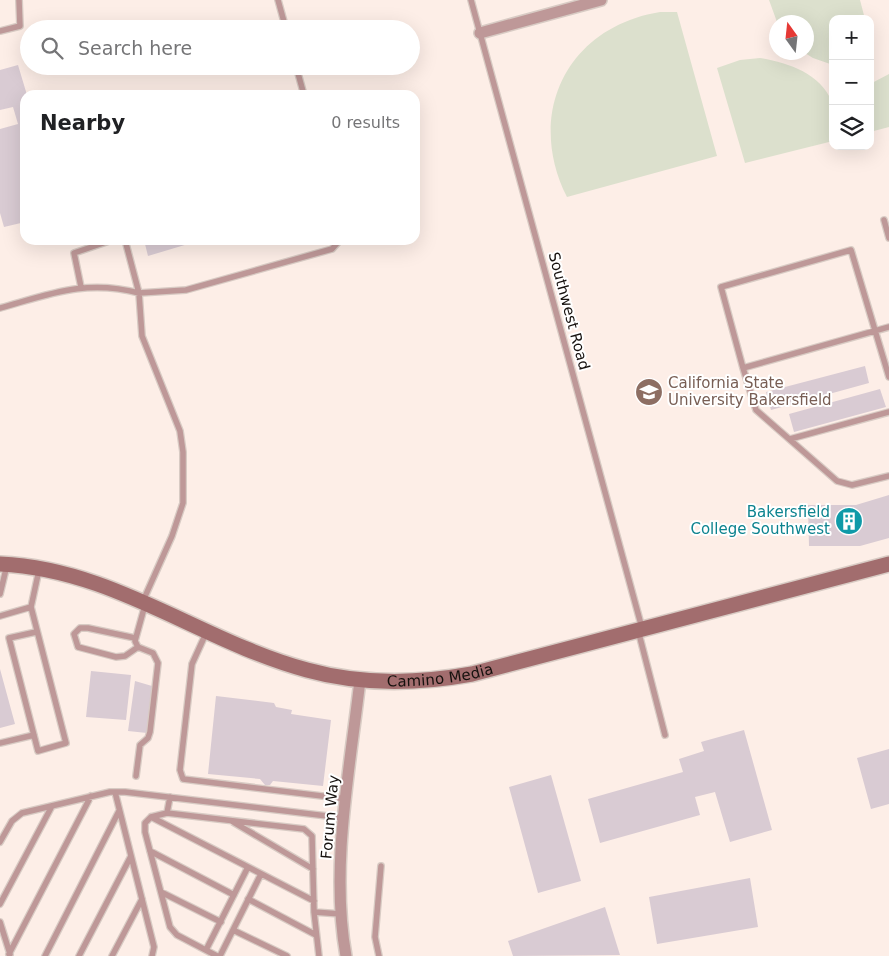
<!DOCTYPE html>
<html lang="en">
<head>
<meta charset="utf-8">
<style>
	body { margin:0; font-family:"DejaVu Sans",sans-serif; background:#f2f2f2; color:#202124 }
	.controls { position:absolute; right:15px; top:15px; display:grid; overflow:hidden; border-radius:10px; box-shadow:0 5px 20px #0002 }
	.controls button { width:45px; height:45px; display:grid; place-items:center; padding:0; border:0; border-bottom:1px solid #e0e0e0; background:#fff; color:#202124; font:25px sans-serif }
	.compass { position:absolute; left:769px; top:15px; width:45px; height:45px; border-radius:50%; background:#fff; box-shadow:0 5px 20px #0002; rotate:345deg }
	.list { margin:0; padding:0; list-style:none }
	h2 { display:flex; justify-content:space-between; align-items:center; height:65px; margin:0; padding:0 20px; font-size:21px }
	h2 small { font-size:16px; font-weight:400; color:#757577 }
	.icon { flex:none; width:28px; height:28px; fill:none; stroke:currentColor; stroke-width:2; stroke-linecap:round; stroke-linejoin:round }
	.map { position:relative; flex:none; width:889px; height:956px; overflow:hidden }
	.search { position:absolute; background:#fff; box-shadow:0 5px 20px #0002; left:20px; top:20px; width:400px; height:55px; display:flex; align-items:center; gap:12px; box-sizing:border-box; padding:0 18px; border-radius:28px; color:#757577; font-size:19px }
	.panel { position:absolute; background:#fff; box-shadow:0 5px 20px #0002; left:20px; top:90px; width:400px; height:155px; border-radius:15px }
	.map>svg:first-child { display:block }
</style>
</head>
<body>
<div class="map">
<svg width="889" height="956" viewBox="0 0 889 956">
	<rect width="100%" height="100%" fill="#fdeee7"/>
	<path fill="#dce0cd" d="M769 0H860L865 19H833V65L813 58 805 53 806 52V22H777Z
		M660 12H677L717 156 567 197C525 114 567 27 660 12Z
		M760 58C788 63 820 73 832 102 836 112 833 130 833 141L745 163 717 68 740 60Z
		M889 74V127L870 132V84Z"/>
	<path fill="#d9cbd3" d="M18 65 27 95 25 222 4 227 0 213V129L18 124 13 107 0 110V70Z
		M42 90 43 95H27V94Z
		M80 90 82 95H64V94Z
		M144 240H198V241L148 256Z
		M865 366 869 383 771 410 766 392Z
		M880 389 886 407 794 432 789 414Z
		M889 495V538L860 546H809L808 505H856Z
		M0 669 15 724 0 728Z
		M91 671 131 675 126 720 86 717Z
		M135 681 152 686 147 733 128 731Z
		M216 696 274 703 276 707 292 710 291 714 331 720 323 786 273 781 270 785H265L260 779 208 774Z
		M744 730 772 830 730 842 715 792 695 797 700 815 600 843 588 799 683 772 679 759 704 751 701 742Z
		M889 749V804L871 809 857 758Z
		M551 775 581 881 538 893 509 787Z
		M750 878 758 927 657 944 649 897Z
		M605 907 620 955 513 956 508 941Z"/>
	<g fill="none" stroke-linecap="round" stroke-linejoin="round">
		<g stroke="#d8cbc4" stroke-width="8">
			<path id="lane" d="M278 0 286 29
				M471 0 642 628
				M0 31 20 26 19 0
				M296 66 304 95
				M884 220 889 238
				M125 240 139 293 186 290 332 249 340 240
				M81 287 74 253 112 240
				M0 308C50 294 86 279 139 293L142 336 180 431 183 452V503L172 536 143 601
				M889 327 743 368 756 410 837 481 852 485 889 476
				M743 368 721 287 851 250 889 377
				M790 439 889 412
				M0 594 7 565
				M0 616 31 607
				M638 630 665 735
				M207 631 192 664 180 770 183 779 347 799
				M36 632 9 638 38 751 66 743 31 607 39 570
				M135 638 88 628H80L74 634 78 647 116 657 125 656 138 647
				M0 743 34 735
				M136 776 140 745 148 738 150 732 158 663 153 653 138 647 135 641 145 605
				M115 792 154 947 152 956
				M170 797 167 813 151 817 145 823V832L170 927 177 935 217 956
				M167 813 304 829 312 836 314 912 319 956
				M151 817 314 901
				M233 822 313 869
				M0 842 12 821 22 813 110 792H125L344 818
				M150 851 234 895
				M161 892 221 922
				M248 899 316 935
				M0 904 52 806
				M314 912 341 914
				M0 922 10 954
				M233 930 287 956
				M206 950 248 867
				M9 954 91 796
				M45 956 119 811
				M79 956 131 856
				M112 956 142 899
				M220 956 261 874
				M379 956 375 937 381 866"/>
		</g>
		<g stroke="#d8cbc4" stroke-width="14">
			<path id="street" d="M480 33 601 0
				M346 956C330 867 350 769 360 680"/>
		</g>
		<g stroke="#d8cbc4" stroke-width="18">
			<g id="secondary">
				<path id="s1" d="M0 564C114 569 200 641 307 670 361 685 417 684 472 674L889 564"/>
			</g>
		</g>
		<use href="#lane" stroke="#be9898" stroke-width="5.5"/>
		<use href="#street" stroke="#be9898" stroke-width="11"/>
		<use href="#secondary" stroke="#a26d6e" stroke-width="15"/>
	</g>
	<defs>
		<g id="university-disc" transform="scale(1.4375)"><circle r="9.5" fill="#8d6e63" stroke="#fff"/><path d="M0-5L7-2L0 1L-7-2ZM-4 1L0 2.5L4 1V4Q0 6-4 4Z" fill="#fff"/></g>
		<g id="building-disc" transform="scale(1.4375)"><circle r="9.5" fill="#0f9aa8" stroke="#fff"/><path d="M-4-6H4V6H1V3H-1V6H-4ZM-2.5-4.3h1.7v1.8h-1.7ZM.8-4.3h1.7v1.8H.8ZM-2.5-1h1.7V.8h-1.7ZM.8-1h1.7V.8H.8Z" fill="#fff"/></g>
	</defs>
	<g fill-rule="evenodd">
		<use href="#university-disc" x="649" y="392"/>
		<use href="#building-disc" x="849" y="521"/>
	</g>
	<g text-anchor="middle" stroke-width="4" stroke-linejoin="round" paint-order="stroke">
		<g font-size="15" fill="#16110e" stroke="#fff">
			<text transform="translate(569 311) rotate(75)" y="5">Southwest Road</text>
			<text dy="5" stroke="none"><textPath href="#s1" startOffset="461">Camino Media</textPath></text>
			<text transform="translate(330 817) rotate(-85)" y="5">Forum Way</text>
		</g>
		<g font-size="15" fill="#785e54" stroke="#fff" text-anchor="start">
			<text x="668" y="388">California State<tspan x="668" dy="17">University Bakersfield</tspan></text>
		</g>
		<g font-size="15" fill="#0d838f" stroke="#fff" text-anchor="end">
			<text x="830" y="517">Bakersfield<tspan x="830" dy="17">College Southwest</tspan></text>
		</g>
	</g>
</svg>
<div class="controls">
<button>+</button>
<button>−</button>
<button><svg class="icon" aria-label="layers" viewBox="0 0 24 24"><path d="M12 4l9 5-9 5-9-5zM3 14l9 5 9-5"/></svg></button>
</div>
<svg class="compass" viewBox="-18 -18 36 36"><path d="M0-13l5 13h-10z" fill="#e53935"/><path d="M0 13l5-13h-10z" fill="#757577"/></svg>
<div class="search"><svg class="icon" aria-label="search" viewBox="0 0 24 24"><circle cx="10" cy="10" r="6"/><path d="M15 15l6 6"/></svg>Search here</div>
<section class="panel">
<h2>Nearby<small>0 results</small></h2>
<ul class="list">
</ul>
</section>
</div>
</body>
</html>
